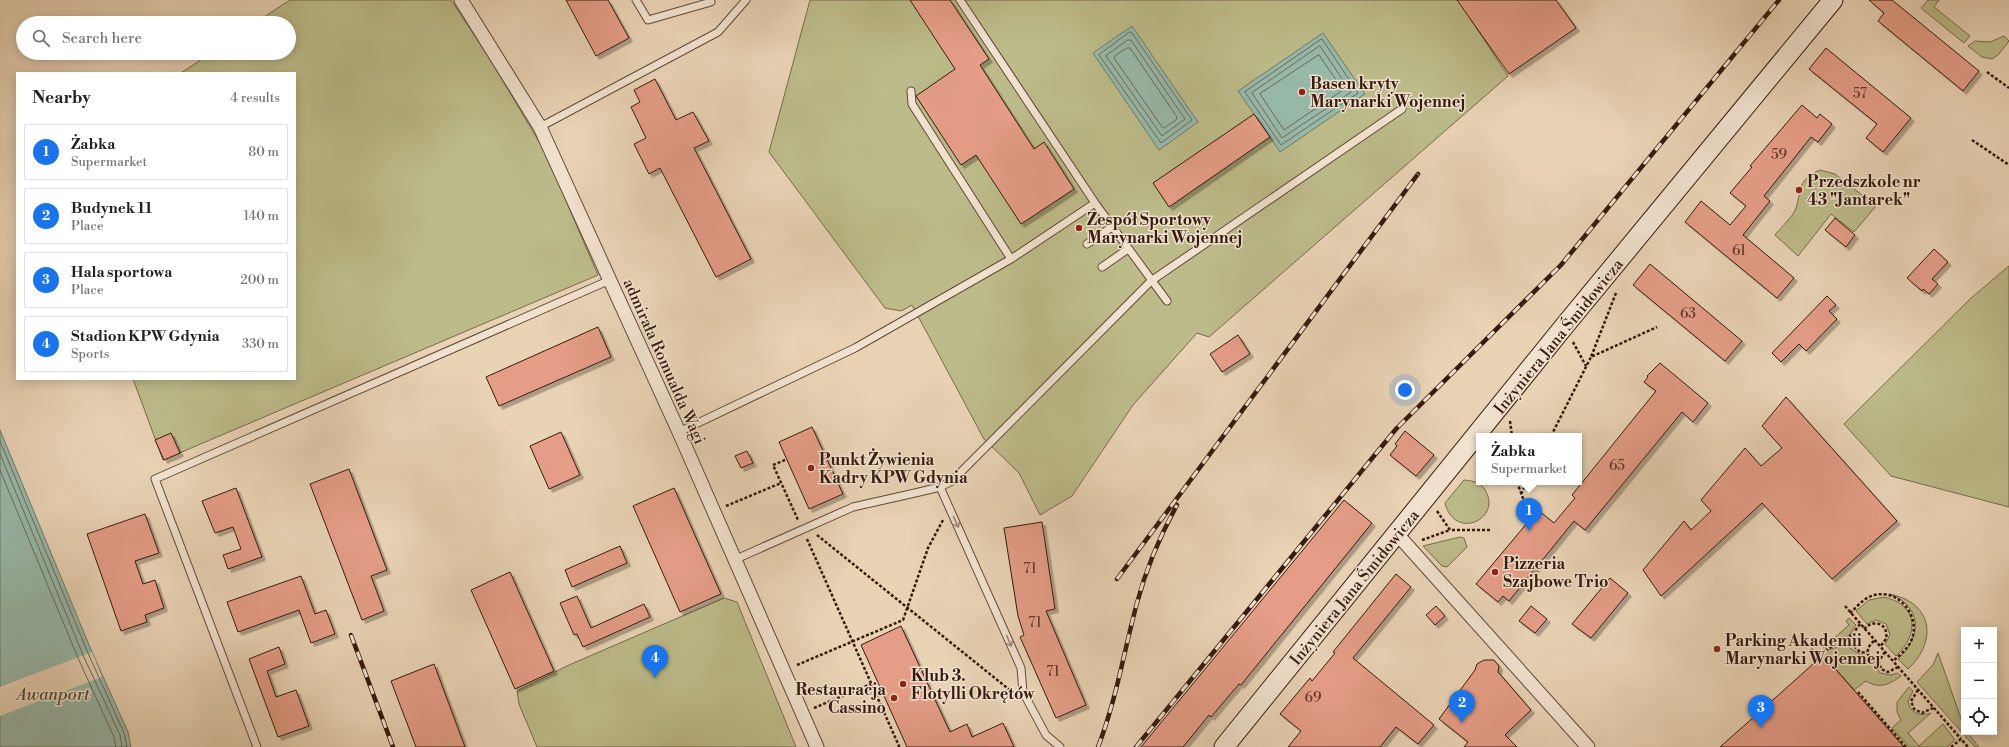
<!DOCTYPE html>
<html lang="en">
<head>
<meta charset="utf-8">
<style>
	body { margin:0; font-family:"Libre Bodoni",serif; background:#f2f2f2; color:#222 }
	.controls { position:absolute; right:12px; bottom:12px; display:grid; overflow:hidden; border-radius:0px; box-shadow:0 2px 10px #0003 }
	.controls button { width:36px; height:36px; display:grid; place-items:center; padding:0; border:0; border-bottom:1px solid #e0e0e0; background:#fff; color:#222; font:20px sans-serif }
	.you { position:absolute; left:1405px; top:390px; width:14px; height:14px; margin:-10px; border:3px solid #fff; border-radius:50%; background:#1a73e8; box-shadow:0 0 0 6px #1a73e833 }
	.badge { display:grid; place-items:center; width:26px; height:26px; border-radius:50%; background:#1a73e8; color:#fff; font-size:13px; font-weight:700 }
	.pin { position:absolute; translate:-50% -33px; filter:drop-shadow(0 1px 2px #0008) }
	.pin::after { content:''; position:absolute; top:21px; width:14px; height:12px; background:inherit; clip-path:polygon(0 0,100% 0,50% 100%) }
	.popup { position:absolute; left:1476px; top:433px; width:106px; height:52px; box-sizing:border-box; display:grid; place-content:center; border-radius:0px; background:#fff; filter:drop-shadow(0 1px 3px #0005); font-size:13px; white-space:nowrap; color:#767676 }
	.popup b { font-size:15px; color:#222 }
	.popup::after { content:''; position:absolute; left:50%; top:100%; margin-left:-8px; border:8px solid transparent; border-top-color:#fff }
	.list { margin:0; padding:0; list-style:none }
	h2 { display:flex; justify-content:space-between; align-items:center; height:52px; margin:0; padding:0 16px; font-size:17px }
	h2 small { font-size:13px; font-weight:400; color:#767676 }
	.list li { display:grid; grid-template-columns:26px 1fr auto; gap:12px; align-items:center; box-sizing:border-box; height:56px; margin:0 8px 8px; padding:0 8px; border:1px solid #e0e0e0; border-radius:0px }
	.list b { display:block; font-size:15px; white-space:nowrap }
	.list p { margin:0; font-size:13px; white-space:nowrap; color:#767676 }
	.list em { font-size:13px; font-style:normal; color:#767676 }
	.icon { flex:none; width:22px; height:22px; fill:none; stroke:currentColor; stroke-width:2; stroke-linecap:round; stroke-linejoin:round }
	.map { position:relative; flex:none; width:2009px; height:747px; overflow:hidden }
	.search { position:absolute; background:#fff; box-shadow:0 2px 10px #0003; left:16px; top:16px; width:280px; height:44px; display:flex; align-items:center; gap:10px; box-sizing:border-box; padding:0 14px; border-radius:22px; color:#767676; font-size:15px }
	.panel { position:absolute; background:#fff; box-shadow:0 2px 10px #0003; left:16px; top:72px; width:280px; height:308px; border-radius:0px }
	.map>svg:first-child { display:block }
</style>
</head>
<body>
<div class="map">
<svg width="2009" height="747" viewBox="0 0 2009 747">
	<defs>
		<filter id="shadow"><feDropShadow dx="3.5" dy="3.5" stdDeviation="0" flood-color="#0004"/></filter>
	</defs>
	<rect width="100%" height="100%" fill="#e9d3b5"/>
	<filter id="stains"><feTurbulence type="fractalNoise" baseFrequency=".005" numOctaves="4"/><feColorMatrix values="0 0 0 0 .2 0 0 0 0 .09 0 0 0 0 .02 0 0 0 .5 -.17"/></filter>
	<radialGradient id="worn" r=".72"><stop offset=".6" stop-color="#630" stop-opacity="0"/><stop offset="1" stop-color="#630" stop-opacity=".3"/></radialGradient>
	<path fill="#bcbb89" stroke="#796a4c" d="M290 0H451L490 59 545 152 598 275 163 460 133 379H295V73H181L211 53H289V23H255Z
		M810 0H1458L1508 76 1209 337 1197 333 1133 405 1072 496 1040 515 1019 473 984 439 912 305 901 311 885 308 769 152Z
		M1928 0H1939L1934 7 1970 36 1964 43 1921 8Z
		M2004 36 2009 41 1998 55 1992 59 1982 57 1968 46 1975 41 1990 42Z
		M1820 170 1835 174 1876 206 1854 232 1831 214 1798 256 1775 235C1781 227 1793 217 1796 208 1802 189 1797 180 1820 170Z
		M2009 266V507L1891 476 1844 424 1971 298Z
		M1464 480C1473 481 1481 482 1485 490 1503 518 1455 542 1445 503Z
		M1460 537 1464 538 1467 547 1447 567 1442 566 1423 546Z
		M1889 594C1933 602 1938 641 1908 669L1898 659C1922 637 1923 606 1889 594Z
		M1884 597C1919 605 1919 635 1896 656L1885 644 1890 635 1886 624 1876 620 1867 624 1856 611 1869 600Z
		M724 598 737 602 796 747H537L519 704 517 691 569 665Z
		M1849 618 1856 625 1848 637 1823 648 1849 625 1846 621Z
		M1845 645 1875 663 1880 673 1891 675 1897 673 1901 676C1889 685 1879 689 1866 681L1854 690 1822 654 1830 649Z
		M1938 653 1964 727V732H1967L1979 747H1975L1917 682 1933 665Z
		M1909 687 1913 691 1908 701C1910 713 1920 717 1931 713L1908 733 1919 746 1943 724 1955 740 1947 747H1909L1892 728 1901 720 1897 712V702Z"/>
	<path fill="#98b9a9" stroke="#71796b" d="M1132 26 1198 122 1159 150 1093 53Z
		M1323 33 1365 94 1280 152 1238 91Z
		M0 430 92 652 128 732 131 747H0Z"/>
	<path fill="#e9d3b5" d="M92 652 102 677 0 716V687Z"/>
	<g fill="none" stroke-linecap="round" stroke-linejoin="round">
		<path stroke="#676a5c" stroke-width="1" d="M1130 32 1132 33 1192 120 1161 143 1099 55Z
			M1322 39 1358 93 1281 145 1245 92Z
			M1128 40H1131L1185 119 1162 136 1106 56Z
			M1320 46 1351 92 1282 138 1252 93Z
			M1127 48H1130L1177 117 1176 120 1164 128 1162 127 1114 58 1115 56Z
			M1319 55 1343 90 1284 130 1260 94Z
			M0 441 88 653 124 733 127 747
			M0 454 83 655 120 735 122 747
			M0 470 78 658 114 737 116 747"/>
	</g>
	<path fill="#e59d87" stroke="#361a0e" filter="url(#shadow)" d="M566 0H608L629 38 596 56Z
		M910 0H950L989 59 980 65 1034 149 1044 142 1074 189 1021 224 976 155 961 165 916 96 955 69Z
		M1457 0H1556L1576 28 1509 74Z
		M1869 0H1892L1979 71 1963 91 1878 21 1884 13Z
		M1826 48 1911 118 1883 152 1866 138 1877 124 1809 69Z
		M655 79 676 120 693 112 709 141 694 148 751 259 716 277 660 168 649 174 634 144 646 138 631 107 640 102 634 90Z
		M1802 105 1817 118 1820 114 1832 124 1818 142 1811 137 1764 196 1770 201 1743 235 1794 278 1777 298 1685 222 1701 201 1730 225 1746 206 1730 193 1752 167 1750 166Z
		M1254 114 1270 137 1169 207 1153 183Z
		M1835 218 1855 235 1846 247 1825 230Z
		M1934 249 1948 262 1932 279 1938 284 1929 294 1923 289 1922 291 1907 278Z
		M1650 264 1742 341 1725 361 1633 285Z
		M1827 296 1836 305 1829 311 1837 319 1806 351 1799 344 1781 362 1772 353Z
		M598 327 611 357 499 406 486 377Z
		M1238 335 1250 354 1222 372 1210 354Z
		M1660 363 1708 403 1693 422 1682 412 1585 530 1574 521 1509 601 1503 596 1498 602 1476 584 1538 510 1554 523 1575 498 1572 495 1656 391 1644 382 1648 377 1647 376Z
		M1786 397 1897 521 1832 579 1762 503 1661 596 1643 570 1684 521 1691 530 1711 511 1701 500 1745 448 1761 466 1782 448 1762 426Z
		M812 427 843 494 809 509 779 442Z
		M1405 431 1434 455 1416 476 1390 455 1397 446 1395 444Z
		M561 432 580 475 549 489 530 446Z
		M171 433 180 453 164 460 155 440Z
		M747 451 753 463 741 468 735 456Z
		M349 469 387 570 371 576 384 611 362 620 310 484Z
		M236 488 262 557 228 569 223 555 241 549 233 527 215 533 202 501Z
		M674 488 721 594 680 612 633 506Z
		M1344 500 1372 523 1241 685 1239 684 1211 717 1209 715 1183 747H1141Z
		M145 514 159 553 135 561 143 584 155 580 164 608 145 615 147 622 121 631 87 534Z
		M1042 522 1055 609 1046 611 1086 705 1056 718 1020 637 1024 635 1018 616 1004 528Z
		M620 546 627 563 572 587 565 570Z
		M510 572 554 671 515 689 471 590Z
		M1396 574 1411 587 1353 658 1434 725 1418 744 1396 727 1380 747H1288L1301 731 1280 714 1310 678 1312 681 1335 653 1333 652Z
		M301 576 315 614 326 610 335 634 311 643 299 610 238 632 227 602Z
		M1610 578 1628 593 1591 638 1572 624Z
		M577 596 591 628 644 604 650 617 583 647 577 634 574 635 560 603Z
		M1436 606 1445 616 1435 625 1426 615Z
		M1531 606 1547 619 1535 633 1519 621Z
		M901 626 950 732 967 724 972 737 1003 723 1014 747H907L861 645Z
		M279 647 285 664 267 671 276 697 296 690 309 726 278 737 249 659Z
		M1823 655 1904 747H1720L1764 708Z
		M1484 660H1494L1499 666 1498 672 1531 710 1505 735 1517 747H1464L1468 742 1439 719 1475 670 1477 664Z
		M434 664 465 747H416L391 681Z"/>
	<g fill="none" stroke-linecap="round" stroke-linejoin="round">
		<g stroke="#634838" stroke-width="9">
			<path id="lane" d="M636 0 648 20 711 2
				M960 0 1095 203 1167 301
				M911 91 912 104 1011 259
				M540 127 718 32 746 0
				M1087 244 1112 227
				M1102 267 1128 249
				M679 432 855 348 1011 259 1095 203
				M940 487 1021 668 1023 692 1046 735 1060 747
				M734 560 853 507 915 493 940 487 952 481 1151 281 1402 109
				M257 747 155 479 610 280"/>
		</g>
		<g stroke="#634838" stroke-width="15">
			<path id="street" d="M461 0 540 127 679 432 817 747
				M1397 534 1588 747"/>
		</g>
		<g stroke="#361a0e" stroke-width="21">
			<path id="secondary" d="M1224 747 1566 324 1833 0"/>
		</g>
		<path stroke="#361a0e" stroke-width="2.5" stroke-dasharray="3 2" stroke-linecap="butt" d="M1987 72 2009 88
			M1972 140 2009 165
			M1616 293 1591 357 1657 327
			M1573 342 1586 366
			M1510 421 1512 436
			M1551 436 1591 357
			M785 460 773 465 798 520
			M1517 482 1524 501
			M1521 494 1527 482
			M726 506 781 483
			M1437 511 1450 530H1490
			M817 535 1011 691
			M807 539 899 746 896 747
			M1422 540 1450 530
			M1845 606 1961 739
			M1850 613C1856 608 1862 600 1869 597 1897 584 1924 618 1910 643 1906 650 1899 656 1893 661
			M1860 624 1852 635 1854 646 1860 652 1867 653
			M1864 629C1874 618 1889 624 1886 639L1880 647
			M1874 641C1868 646 1865 652 1871 660L1879 661
			M1842 643 1851 635
			M1811 649 1818 657C1828 647 1839 641 1853 645
			M1885 652 1879 661 1881 669 1888 672 1898 667
			M797 665 903 620 928 548 943 520
			M1918 690 1911 701 1914 709 1922 713 1933 708
			M1858 692 1906 747
			M814 708 871 684
			M1951 747 1961 739 1968 747"/>
		<use href="#lane" stroke="#f1e2cf" stroke-width="7"/>
		<use href="#street" stroke="#f1e2cf" stroke-width="13"/>
		<use href="#secondary" stroke="#f1e2cf" stroke-width="19"/>
		<g stroke="#361a0e" stroke-width="4.5">
			<path id="rail" d="M1117 579 1418 174
				M351 635 393 747
				M1098 747C1116 701 1124 651 1137 603 1146 569 1160 536 1177 505
				M1136 747 1396 429 1561 265 1779 0"/>
		</g>
		<use href="#rail" stroke="#f1e2cf" stroke-width="3" stroke-dasharray="9" stroke-linecap="butt"/>
	</g>
	<defs><path id="oneway-shaft" d="M-6 0H5M1.5-3L5.5 0L1.5 3" fill="none" stroke-width="1.6" stroke-linecap="round" stroke-linejoin="round"/></defs>
	<g stroke="#9d8878">
		<use href="#oneway-shaft" transform="translate(956 522) rotate(66)"/>
		<use href="#oneway-shaft" transform="translate(1009 641) rotate(66)"/>
	</g>
	<g fill="#8f2418" stroke="#f1e2cf" stroke-width="1.5">
		<circle cx="1302" cy="92" r="4"/>
		<circle cx="1799" cy="190" r="4"/>
		<circle cx="1079" cy="228" r="4"/>
		<circle cx="811" cy="468" r="4"/>
		<circle cx="1495" cy="572" r="4"/>
		<circle cx="1717" cy="649" r="4"/>
		<circle cx="903" cy="684" r="4"/>
		<circle cx="894" cy="698" r="4"/>
	</g>
	<g text-anchor="middle" stroke-width="3" stroke-linejoin="round" paint-order="stroke">
		<g font-size="14" fill="#623b2c">
			<text x="1860" y="98">57</text>
			<text x="1779" y="159">59</text>
			<text x="1739" y="255">61</text>
			<text x="1688" y="318">63</text>
			<text x="1617" y="470">65</text>
			<text x="1030" y="573">71</text>
			<text x="1035" y="627">71</text>
			<text x="1053" y="676">71</text>
			<text x="1313" y="702">69</text>
		</g>
		<g font-size="16" font-weight="bold" fill="#361a0e" stroke="#f1e2cf" text-anchor="start">
			<text x="1310" y="89">Basen kryty<tspan x="1310" dy="18">Marynarki Wojennej</tspan></text>
			<text x="1807" y="187">Przedszkole nr<tspan x="1807" dy="18">43 "Jantarek"</tspan></text>
			<text x="1087" y="225">Zespół Sportowy<tspan x="1087" dy="18">Marynarki Wojennej</tspan></text>
			<text x="819" y="465">Punkt Żywienia<tspan x="819" dy="18">Kadry KPW Gdynia</tspan></text>
			<text x="1503" y="569">Pizzeria<tspan x="1503" dy="18">Szajbowe Trio</tspan></text>
			<text x="1725" y="646">Parking Akademii<tspan x="1725" dy="18">Marynarki Wojennej</tspan></text>
			<text x="911" y="681">Klub 3.<tspan x="911" dy="18">Flotylli Okrętów</tspan></text>
			<text x="886" y="695" text-anchor="end">Restauracja<tspan x="886" dy="18">Cassino</tspan></text>
		</g>
		<g font-size="16" fill="#361a0e" stroke="#f1e2cf">
			<text transform="translate(1558 336) rotate(-51)" y="6">Inżyniera Jana Śmidowicza</text>
			<text transform="translate(665 361) rotate(66)" y="6">admirała Romualda Wagi</text>
			<text transform="translate(1354 587) rotate(-51)" y="6">Inżyniera Jana Śmidowicza</text>
		</g>
		<g font-size="17" font-style="italic" fill="#534a3c" stroke="#f1e2cf">
			<text x="53" y="700">Awanport</text>
		</g>
	</g>
	<rect width="100%" height="100%" filter="url(#stains)"/>
	<rect width="100%" height="100%" fill="url(#worn)"/>
</svg>
<div class="controls">
<button>+</button>
<button>−</button>
<button><svg class="icon" aria-label="locate" viewBox="0 0 24 24"><circle cx="12" cy="12" r="6"/><path d="M12 2v4M12 18v4M2 12h4M18 12h4"/></svg></button>
</div>
<div class="you"></div>
<div class="pin badge" style="left:1529px;top:531px">1</div>
<div class="popup"><b>Żabka</b>Supermarket</div>
<div class="pin badge" style="left:1462px;top:723px">2</div>
<div class="pin badge" style="left:1761px;top:728px">3</div>
<div class="pin badge" style="left:655px;top:678px">4</div>
<div class="search"><svg class="icon" aria-label="search" viewBox="0 0 24 24"><circle cx="10" cy="10" r="6"/><path d="M15 15l6 6"/></svg>Search here</div>
<section class="panel">
<h2>Nearby<small>4 results</small></h2>
<ul class="list">
<li><span class="badge">1</span><div><b>Żabka</b><p>Supermarket</p></div><em>80 m</em></li>
<li><span class="badge">2</span><div><b>Budynek 11</b><p>Place</p></div><em>140 m</em></li>
<li><span class="badge">3</span><div><b>Hala sportowa</b><p>Place</p></div><em>200 m</em></li>
<li><span class="badge">4</span><div><b>Stadion KPW Gdynia</b><p>Sports</p></div><em>330 m</em></li>
</ul>
</section>
</div>
</body>
</html>
